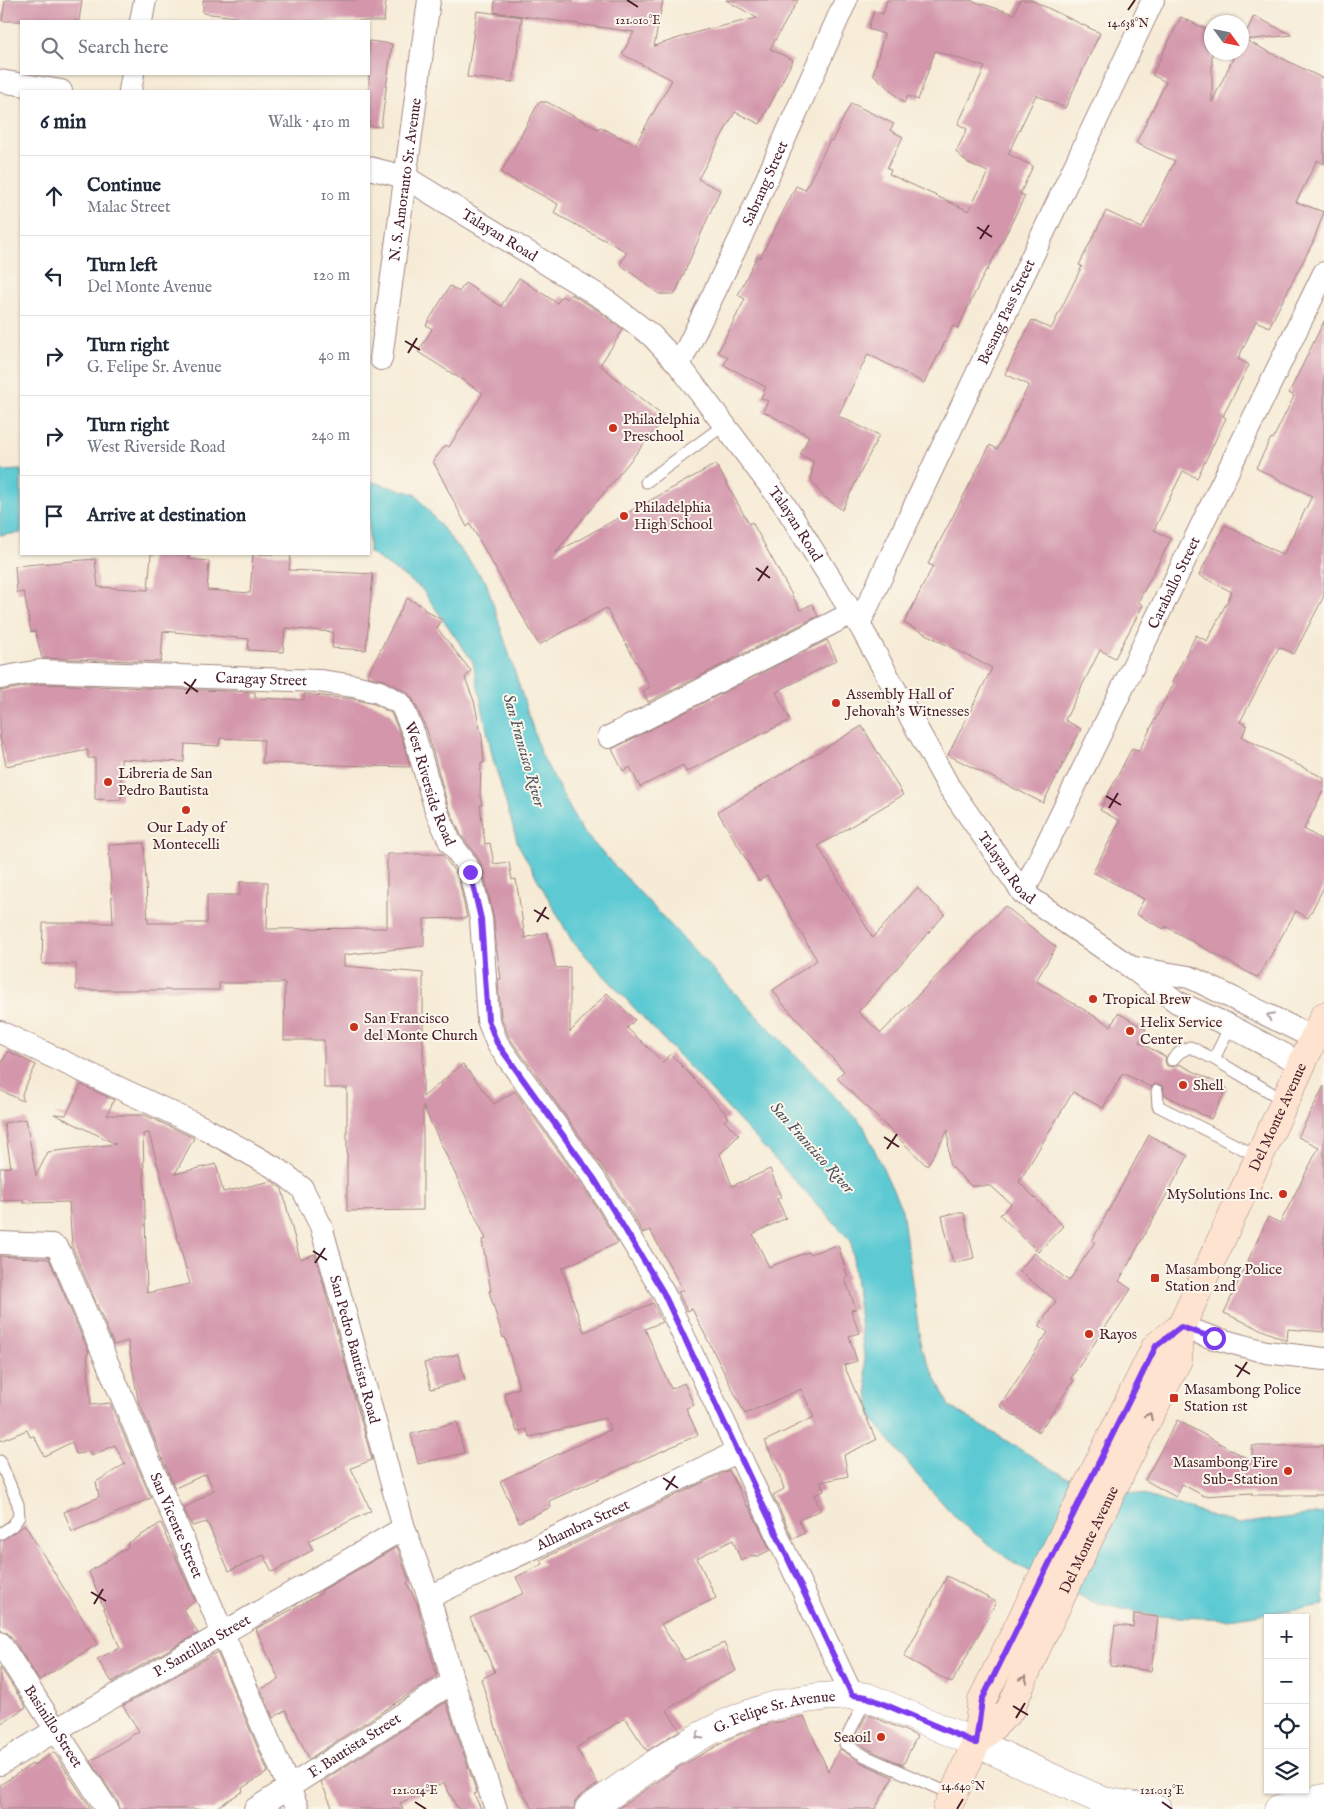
<!DOCTYPE html>
<html lang="en">
<head>
<meta charset="utf-8">
<style>
	body { margin:0; font-family:"IM FELL English",serif; background:#f2f2f3; color:#1f2937 }
	.controls { position:absolute; right:15px; bottom:15px; display:grid; overflow:hidden; border-radius:0px; box-shadow:0 1px 4px #0004 }
	.controls button { width:45px; height:45px; display:grid; place-items:center; padding:0; border:0; border-bottom:1px solid #e0e1e3; background:#fff; color:#1f2937; font:25px sans-serif }
	.compass { position:absolute; left:1204px; top:15px; width:45px; height:45px; border-radius:50%; background:#fff; box-shadow:0 1px 4px #0004; rotate:123deg }
	.stop { position:absolute; width:15px; height:15px; margin:-11px; border:4px solid #7c3aed; border-radius:50%; background:#fff }
	.stop.end { background:#7c3aed; border-color:#fff; box-shadow:0 1px 5px #0008 }
	.list { margin:0; padding:0; list-style:none }
	h2 { display:flex; justify-content:space-between; align-items:center; height:65px; margin:0; padding:0 20px; font-size:21px }
	h2 small { font-size:16px; font-weight:400; color:#747a83 }
	.list li { display:grid; grid-template-columns:32px 1fr auto; gap:15px; align-items:center; box-sizing:border-box; height:80px; padding:0 20px; border-top:1px solid #e0e1e3 }
	.list b { display:block; font-size:19px; white-space:nowrap }
	.list p { margin:0; font-size:16px; white-space:nowrap; color:#747a83 }
	.list em { font-size:16px; font-style:normal; color:#747a83 }
	.icon { flex:none; width:28px; height:28px; fill:none; stroke:currentColor; stroke-width:2; stroke-linecap:round; stroke-linejoin:round }
	.map { position:relative; flex:none; width:1324px; height:1809px; overflow:hidden }
	.search { position:absolute; background:#fff; box-shadow:0 1px 4px #0004; left:20px; top:20px; width:350px; height:55px; display:flex; align-items:center; gap:12px; box-sizing:border-box; padding:0 18px; border-radius:0px; color:#747a83; font-size:19px }
	.panel { position:absolute; background:#fff; box-shadow:0 1px 4px #0004; left:20px; top:90px; width:350px; height:465px; border-radius:0px }
	.map>svg:first-child { display:block }
</style>
</head>
<body>
<div class="map">
<svg width="1324" height="1809" viewBox="0 0 1324 1809">
	<rect width="100%" height="100%" fill="#fbf7ec"/>
	<filter id="ink" filterUnits="userSpaceOnUse"><feTurbulence type="fractalNoise" baseFrequency=".02" numOctaves="2"/><feDisplacementMap in="SourceGraphic" scale="10" xChannelSelector="R" yChannelSelector="G"/><feConvolveMatrix kernelMatrix="1 2 1 2 8 2 1 2 1" color-interpolation-filters="sRGB"/></filter>
	<filter id="wash" filterUnits="userSpaceOnUse"><feTurbulence type="fractalNoise" baseFrequency=".0096" numOctaves="4" result="noise"/><feDisplacementMap in="SourceGraphic" scale="20" xChannelSelector="R" yChannelSelector="G"/><feGaussianBlur stdDeviation="1.12" result="paint"/><feColorMatrix in="noise" values="0 0 0 0 0 0 0 0 0 0 0 0 0 0 0 0 0 1.4 0 .05"/><feComposite in="paint" operator="in"/></filter>
	<g filter="url(#wash)">
		<rect width="100%" height="100%" fill="#f6ebd6"/>
		<path fill="#5dcad3" stroke="#54747f" d="M21 470V533L0 535V471Z
			M369 481 415 494 486 582 541 754 582 831 728 986 863 1125 902 1210 921 1347 949 1406 1064 1476 1147 1496 1238 1524 1324 1513V1605L1228 1619 1156 1616 1095 1603 1015 1564 961 1523 919 1477 871 1417 851 1241 572 941 518 844 493 759 473 662 421 588 369 552Z"/>
		<g id="blocks">
			<path fill="#d396ab" fill-rule="evenodd" d="M5 0H82L79 21H2Z
				M203 0H386L384 21H268L203 13Z
				M495 0H663L654 46 701 31 757 18 726 0H798L770 49 793 60 760 124 735 112 698 179 720 190 675 294H659L620 264 627 252 554 213 558 204 501 173 539 102H547L598 129 600 127 635 145 672 80 622 54 634 32 494 12Z
				M887 0H970L1014 14 1020 0H1031L1100 33 1065 108 1036 95 1008 154 1033 166 1020 194 1025 196 987 271 986 270 958 328 953 326 924 383 868 354 838 416 879 435 842 510 822 495 811 480 813 461 800 455 809 436 763 411 768 401 761 398 766 387 724 365 728 357 718 352 745 299 738 295 757 256 760 258 796 186 805 190 830 140 832 141 851 103 894 124 890 130 903 137 887 168 891 170 889 174 969 211 988 172 968 163 956 152 967 129 958 124 985 67 935 51 918 100 908 96 904 103 873 74 884 34 868 29 874 11 883 14Z
				M477 11 522 17 513 82 467 77Z
				M1254 16 1292 35 1245 40 1324 79V164L1317 160 1296 202 1324 212 1313 242 1269 327 1256 321 1238 359 1249 365 1223 416 1226 418 1197 478 1183 471 1154 530 1171 539 1138 602 1143 605 1115 658 1100 650 1065 720 1081 729 1043 803 948 755 992 668 904 623 933 566 928 564 990 445 997 449 1029 385 1005 374 1032 320 1051 329 1082 266 1079 265 1106 211 1142 228 1175 161 1136 143 1166 82 1152 75 1181 17 1212 32V102L1236 52H1242V41Z
				M369 41 392 44 381 127 369 126Z
				M519 278 557 303 562 296 567 299 571 294 597 310 623 330 600 365 665 418 555 553 716 464 749 524 752 522 800 610 812 604 818 616 648 702 643 691 650 687 606 608 539 645 470 524 467 527 433 461 446 445 449 447 483 393 418 352 432 329 426 325 450 286 459 292 465 283 501 306Z
				M1324 321V596L1294 654 1279 647 1240 722 1247 725 1242 737 1324 778V789L1304 829 1324 841V887L1308 918 1296 911 1258 978 1165 926 1164 929 1136 914 1144 899 1093 872 1120 821 1100 810 1132 748 1139 751 1174 683 1172 682 1196 635 1207 641 1232 592 1199 575 1225 525 1283 555 1312 496 1256 468 1271 438 1273 439 1294 396 1289 393Z
				M151 554H188V559L209 561 207 590 250 593 253 554H291L289 570 373 574 366 650 332 648 333 632 285 628 283 652 248 650 249 639 163 631 161 662 42 658 35 631 31 632 24 592 17 593 15 566 95 559 98 587 148 590Z
				M407 598 424 607 423 609 442 620 437 628 471 671 465 678 474 701 482 737 484 763H481L480 796 482 805H480L485 844 490 843 494 864 509 862 512 880 516 879 525 938 547 932 556 968 570 967V1032L607 993 635 1020 627 1028 663 1062 671 1054 729 1117 724 1121 739 1135 720 1154 732 1186 770 1169 781 1197 777 1199 786 1218 753 1234 769 1267 808 1252 809 1254 838 1245 848 1278 845 1279 856 1309 851 1310 859 1333 849 1336 857 1361 844 1365 876 1440 844 1455 848 1476 821 1482 824 1491 814 1495 821 1510 799 1520 805 1533 793 1539 773 1495 784 1489 778 1470 765 1441 814 1417 801 1389 745 1414 692 1309 687 1311 678 1292 683 1290 650 1230 643 1233 606 1172 509 1037 501 1017 498 979H501L496 945 494 918 482 866 476 854 461 835 448 806 427 730 413 699 407 692 385 680 367 676Z
				M827 640 837 660 776 692 790 720 686 772 683 765 640 787 630 767 623 771 612 749Z
				M41 684 255 692V698L304 700V694L352 699 374 704 391 713 402 738 410 767 262 763 264 740 220 738 219 746 185 744 184 762 121 759V800L95 799V758H88V750L6 766 0 737V691Z
				M862 726 903 795 818 846 873 938 917 888 945 914 858 1012 881 1033 1005 906 1056 947 1036 981 1111 1026 1118 1013 1146 1029 1139 1042 1166 1057 1165 1061 1167 1066 1173 1067 1179 1064 1227 1088 1211 1119 1165 1095 1163 1087 1161 1085 1156 1084 1150 1087 1123 1073 1103 1108 1073 1092 1019 1182 1063 1226 1038 1252 1000 1215 1011 1204 991 1186H971L949 1164 948 1130 927 1166 837 1078 844 1071 782 1003 773 990 817 960 767 876 759 881 718 812Z
				M144 843 148 923H207V895H240V882H268L267 929 387 928V854H442L458 876 467 918 424 919V946L344 955V966L423 973V1097L463 1064 494 1104 515 1091 584 1187 618 1243 562 1268 584 1332 653 1303 662 1322 645 1329 671 1389 684 1383 694 1405 686 1408 698 1435 549 1501 551 1507 519 1522 500 1481 610 1430 606 1418 530 1437 526 1429 517 1432 504 1393 519 1388 505 1337 503 1338 489 1291H491L482 1240 486 1239 423 1106V1210L347 1211V1088H324V1040H284L285 983H219V990H76V964H42L43 923H113L109 845Z
				M8 1051 36 1065 22 1094 23 1101 0 1090V1066Z
				M81 1085 114 1100 107 1115H145L194 1138 175 1174 216 1164 223 1192 272 1181 282 1189 300 1259 315 1254 372 1460 351 1468 371 1511 308 1541 313 1550 272 1572 264 1555 229 1571 207 1522 192 1526 184 1509 214 1490 206 1474 175 1488 138 1400 128 1341 114 1345 72 1246 69 1202 23 1203 24 1200 0 1201V1168L11 1167 4 1123 26 1119 36 1176 48 1152 116 1144 54 1114 66 1115ZM149 1133 190 1284 147 1293 143 1134Z
				M1324 1086V1332L1288 1329 1287 1341 1224 1313 1268 1217 1280 1223 1319 1147 1298 1137Z
				M1149 1135 1188 1156 1119 1281 1131 1289 1071 1378 1074 1380 1039 1432 1000 1406 1048 1332 1039 1326 1056 1301 1019 1271 1034 1253 1069 1281 1095 1242 1092 1241Z
				M955 1213H964L974 1258 953 1263 942 1216Z
				M0 1256 49 1259 89 1353 87 1354 91 1405 110 1403 151 1498 72 1532 64 1512 99 1497 96 1482 125 1464 115 1445 91 1456 90 1452 76 1454 72 1442 44 1456 34 1436 30 1437 27 1430 0 1441Z
				M458 1354 465 1380 431 1389 424 1363Z
				M1177 1420 1252 1461V1446H1324V1495H1252V1493L1204 1496 1182 1484 1176 1497 1145 1480Z
				M457 1422 464 1453 418 1464 411 1434Z
				M729 1470 747 1506H749L770 1550 756 1557 755 1555 741 1561 733 1540 697 1558 716 1598 661 1624 684 1660 724 1643 736 1671 706 1685 667 1710 680 1730 647 1751 625 1718 576 1748 598 1784 580 1796 575 1802 574 1809H533L509 1770 481 1679 495 1672 470 1618 524 1593 516 1577 543 1564 540 1560Z
				M161 1523 166 1534 165 1535 170 1544 195 1601 183 1609 198 1633 112 1682 97 1659 120 1648 89 1572 128 1547 127 1544Z
				M25 1525 98 1644 39 1680 11 1636 6 1632 0 1630V1541Z
				M397 1547 409 1581 407 1583 417 1603 437 1676 309 1759 286 1710 273 1718 261 1689 279 1680 256 1629 322 1593 321 1591Z
				M947 1576 996 1602 952 1683 904 1657Z
				M1134 1614 1158 1617 1151 1671 1110 1666 1115 1625 1133 1627Z
				M217 1652 268 1772 242 1788 243 1791 214 1809H120L118 1802 91 1761 139 1731 123 1706Z
				M0 1667 26 1707 0 1724Z
				M446 1702 477 1793 474 1794 481 1809H458L444 1783 400 1803 403 1809H333L321 1782Z
				M867 1714 917 1736 903 1765 868 1749 854 1740Z
				M804 1716 828 1771 840 1749 862 1763 893 1777 875 1809H617L679 1767 733 1737 761 1726Z
				M54 1752 91 1809H0V1785L32 1764 33 1766Z"/>
		</g>
	</g>
	<g filter="url(#ink)">
		<use href="#blocks" fill-opacity="0" stroke="#a08580" stroke-width="1"/>
		<g fill="none" stroke-linecap="round" stroke-linejoin="round">
			<g stroke="#a08580" stroke-width="13">
				<path id="service" d="M646 482 724 425
					M1214 1059 1230 1026
					M1172 1060 1180 1052 1190 1047 1214 1059 1285 1101
					M1157 1091 1158 1106 1259 1157
					M0 1461 18 1504 19 1517 12 1526 0 1534
					M867 1697 845 1741V1744L865 1756 953 1795"/>
			</g>
			<g stroke="#a08580" stroke-width="24">
				<g id="minor">
					<path d="M141 21 145 0"/>
					<path d="M0 81 61 91"/>
					<path d="M130 91 133 74"/>
					<path id="s1" d="M369 168 405 177 604 299 652 336 679 365 784 504 859 624 949 787 1023 893 1132 968 1177 1002 1230 1026 1302 1064"/>
					<path id="s2" d="M381 359 429 0"/>
					<path id="s3" d="M679 365 741 237 846 0"/>
					<path id="s4" d="M859 624 1153 0"/>
					<path id="s5" d="M0 678 40 671 319 681 354 686 379 692 401 704 414 734 436 810 450 842 465 862 470 872 481 919 488 1020 497 1043 595 1180 663 1292 852 1695"/>
					<path d="M609 737 852 613"/>
					<path id="s6" d="M1023 893 1324 273"/>
					<path d="M1135 968 1189 977 1198 981 1314 1038"/>
					<path id="s7" d="M0 1032 206 1129 279 1170 302 1188 321 1226 404 1528 429 1597 453 1682 496 1809"/>
					<path id="s8" d="M0 1243 52 1245 57 1248 60 1252 298 1809"/>
					<path d="M1181 1327 1214 1338 1266 1352 1324 1359"/>
					<path id="s9" d="M429 1597 737 1452"/>
					<path id="s10" d="M0 1643 107 1809"/>
					<path id="s11" d="M0 1764 56 1730 404 1528"/>
					<path id="s12" d="M255 1809 453 1682"/>
				</g>
			</g>
			<g stroke="#a08580" stroke-width="29">
				<g id="tertiary">
					<path id="s13" d="M589 1809C663 1759 728 1706 821 1697 837 1696 851 1694 867 1697L976 1743 1103 1801 1158 1809"/>
					<path d="M1278 1809 1324 1798"/>
				</g>
			</g>
			<g stroke="#a08580" stroke-width="29">
				<g id="secondary">
					<path id="s14" d="M976 1743 1010 1710 1037 1647 1127 1460 1178 1360 1181 1327 1324 1016"/>
					<path d="M947 1809 976 1743 982 1700 1156 1346 1181 1327"/>
				</g>
			</g>
			<use href="#service" stroke="#fff" stroke-width="11"/>
			<use href="#minor" stroke="#fff" stroke-width="22"/>
			<use href="#tertiary" stroke="#fff" stroke-width="28"/>
			<use href="#secondary" stroke="#fee3d1" stroke-width="28"/>
		</g>
		<defs><path id="oneway-chevron" d="M-2-3.5L2.5 0L-2 3.5" fill="none" stroke-width="1.6" stroke-linecap="round" stroke-linejoin="round" transform="scale(1.25)"/></defs>
		<g stroke="#ae9aa0">
			<use href="#oneway-chevron" transform="translate(1270 1016) rotate(-154)"/>
			<use href="#oneway-chevron" transform="translate(699 1736) rotate(150)"/>
		</g>
		<g stroke="#a4817e">
			<use href="#oneway-chevron" transform="translate(1149 1416) rotate(-63)"/>
			<use href="#oneway-chevron" transform="translate(1024 1679) rotate(-66)"/>
		</g>
	</g>
	<g fill="none" stroke-linecap="round" stroke-linejoin="round" filter="url(#ink)">
		<path stroke="#7c3aed" stroke-width="6" d="M470 872 481 919 488 1020 497 1043 595 1180 663 1292 852 1695 867 1697 976 1743 982 1700 1156 1346 1181 1327 1214 1338"/>
	</g>
	<path fill="none" stroke="#4a1f2b" stroke-width="2" d="M627 0 638 7M1128 10 1135 0M977 227 992 237M980 239 989 225M405 341 420 350M408 353 417 338M756 568 770 578M758 581 768 566M184 682 198 692M186 694 196 679M1106 796 1121 805M1109 808 1118 793M534 910 549 919M537 922 546 907M884 1137 899 1147M887 1149 897 1134M313 1251 327 1260M315 1263 325 1248M1235 1365 1250 1374M1237 1377 1247 1362M663 1478 678 1488M666 1490 675 1476M91 1592 106 1601M94 1604 103 1589M1013 1706 1028 1715M1016 1718 1025 1703M415 1802 426 1809M1162 1802 1172 1809M957 1809 963 1799"/>
	<g fill="#c8321e" stroke="#fbf7ec" stroke-width="2">
		<circle cx="613" cy="428" r="5"/>
		<circle cx="624" cy="516" r="5"/>
		<circle cx="836" cy="703" r="5"/>
		<circle cx="108" cy="782" r="5"/>
		<circle cx="186" cy="810" r="5"/>
		<circle cx="1093" cy="999" r="5"/>
		<circle cx="354" cy="1027" r="5"/>
		<circle cx="1130" cy="1031" r="5"/>
		<circle cx="1183" cy="1085" r="5"/>
		<circle cx="1283" cy="1194" r="5"/>
		<rect x="1150" y="1273" width="10" height="10" rx="2.5"/>
		<circle cx="1089" cy="1334" r="5"/>
		<rect x="1169" y="1393" width="10" height="10" rx="2.5"/>
		<circle cx="1288" cy="1471" r="5"/>
		<circle cx="881" cy="1737" r="5"/>
	</g>
	<g text-anchor="middle" stroke-width="4" stroke-linejoin="round" paint-order="stroke">
		<g font-size="15" fill="#4a1f2b" stroke="#fbf7ec">
			<text dy="5" stroke="none"><textPath href="#s2" startOffset="181">N. S. Amoranto Sr. Avenue</textPath></text>
			<text dy="5" stroke="none"><textPath href="#s3" startOffset="201">Sabrang Street</textPath></text>
			<text dy="5" stroke="none"><textPath href="#s1" startOffset="148">Talayan Road</textPath></text>
			<text dy="5" stroke="none"><textPath href="#s4" startOffset="345">Besang Pass Street</textPath></text>
			<text dy="5" stroke="none"><textPath href="#s1" startOffset="568">Talayan Road</textPath></text>
			<text dy="5" stroke="none"><textPath href="#s6" startOffset="345">Caraballo Street</textPath></text>
			<text dy="5" stroke="none"><textPath href="#s5" startOffset="262">Caragay Street</textPath></text>
			<text dy="5" stroke="none"><textPath href="#s5" startOffset="491">West Riverside Road</textPath></text>
			<text dy="5" stroke="none"><textPath href="#s1" startOffset="972">Talayan Road</textPath></text>
			<text dy="5" stroke="none"><textPath href="#s14" startOffset="700">Del Monte Avenue</textPath></text>
			<text dy="5" stroke="none"><textPath href="#s7" startOffset="511">San Pedro Bautista Road</textPath></text>
			<text dy="5" stroke="none"><textPath href="#s9" startOffset="170">Alhambra Street</textPath></text>
			<text dy="5" stroke="none"><textPath href="#s8" startOffset="360">San Vicente Street</textPath></text>
			<text dy="5" stroke="none"><textPath href="#s14" startOffset="235">Del Monte Avenue</textPath></text>
			<text dy="5" stroke="none"><textPath href="#s11" startOffset="234">P. Santillan Street</textPath></text>
			<text dy="5" stroke="none"><textPath href="#s13" startOffset="212">G. Felipe Sr. Avenue</textPath></text>
			<text dy="5" stroke="none"><textPath href="#s10" startOffset="99">Basinillo Street</textPath></text>
			<text dy="5" stroke="none"><textPath href="#s12" startOffset="118">F. Bautista Street</textPath></text>
		</g>
		<g font-size="15" fill="#4a1f2b" stroke="#fbf7ec" text-anchor="start">
			<text x="623" y="424">Philadelphia<tspan x="623" dy="17">Preschool</tspan></text>
			<text x="634" y="512">Philadelphia<tspan x="634" dy="17">High School</tspan></text>
			<text x="846" y="699">Assembly Hall of<tspan x="846" dy="17">Jehovah's Witnesses</tspan></text>
			<text x="118" y="778">Libreria de San<tspan x="118" dy="17">Pedro Bautista</tspan></text>
			<text x="186" y="832" text-anchor="middle">Our Lady of<tspan x="186" dy="17">Montecelli</tspan></text>
			<text x="1103" y="1004">Tropical Brew</text>
			<text x="364" y="1023">San Francisco<tspan x="364" dy="17">del Monte Church</tspan></text>
			<text x="1140" y="1027">Helix Service<tspan x="1140" dy="17">Center</tspan></text>
			<text x="1193" y="1090">Shell</text>
			<text x="1273" y="1199" text-anchor="end">MySolutions Inc.</text>
			<text x="1165" y="1274">Masambong Police<tspan x="1165" dy="17">Station 2nd</tspan></text>
			<text x="1099" y="1339">Rayos</text>
			<text x="1184" y="1394">Masambong Police<tspan x="1184" dy="17">Station 1st</tspan></text>
			<text x="1278" y="1467" text-anchor="end">Masambong Fire<tspan x="1278" dy="17">Sub-Station</tspan></text>
			<text x="871" y="1742" text-anchor="end">Seaoil</text>
		</g>
		<g font-size="16" font-style="italic" fill="#50525d" stroke="#fbf7ec">
			<text transform="translate(525 750) rotate(74)" y="6">San Francisco River</text>
			<text transform="translate(813 1147) rotate(48)" y="6">San Francisco River</text>
		</g>
	</g>
	<g font-size="12" text-anchor="middle" fill="#4a1f2b" stroke="#fbf7ec" stroke-width="4" stroke-linejoin="round" paint-order="stroke">
		<text x="638" y="24">121.010°E</text>
		<text x="1128" y="27">14.638°N</text>
		<text x="963" y="1790">14.640°N</text>
		<text x="415" y="1794">121.014°E</text>
		<text x="1162" y="1794">121.013°E</text>
	</g>
</svg>
<div class="controls">
<button>+</button>
<button>−</button>
<button><svg class="icon" aria-label="locate" viewBox="0 0 24 24"><circle cx="12" cy="12" r="6"/><path d="M12 2v4M12 18v4M2 12h4M18 12h4"/></svg></button>
<button><svg class="icon" aria-label="layers" viewBox="0 0 24 24"><path d="M12 4l9 5-9 5-9-5zM3 14l9 5 9-5"/></svg></button>
</div>
<svg class="compass" viewBox="-18 -18 36 36"><path d="M0-13l5 13h-10z" fill="#e53935"/><path d="M0 13l5-13h-10z" fill="#747a83"/></svg>
<div class="stop" style="left:1214px;top:1338px"></div>
<div class="stop end" style="left:470px;top:872px"></div>
<div class="search"><svg class="icon" aria-label="search" viewBox="0 0 24 24"><circle cx="10" cy="10" r="6"/><path d="M15 15l6 6"/></svg>Search here</div>
<section class="panel">
<h2>6 min<small>Walk · 410 m</small></h2>
<ul class="list">
<li><svg class="icon" aria-label="ahead" viewBox="0 0 24 24"><path d="M12 20V5M6 11l6-6 6 6"/></svg><div><b>Continue</b><p>Malac Street</p></div><em>10 m</em></li>
<li><svg class="icon" aria-label="left" viewBox="0 0 24 24"><path d="M17 20v-9H6M10 6l-5 5 5 5"/></svg><div><b>Turn left</b><p>Del Monte Avenue</p></div><em>120 m</em></li>
<li><svg class="icon" aria-label="right" viewBox="0 0 24 24"><path d="M7 20v-9h11M14 6l5 5-5 5"/></svg><div><b>Turn right</b><p>G. Felipe Sr. Avenue</p></div><em>40 m</em></li>
<li><svg class="icon" aria-label="right" viewBox="0 0 24 24"><path d="M7 20v-9h11M14 6l5 5-5 5"/></svg><div><b>Turn right</b><p>West Riverside Road</p></div><em>240 m</em></li>
<li><svg class="icon" aria-label="arrive" viewBox="0 0 24 24"><path d="M6 21V4h12l-3 4 3 4H6"/></svg><div><b>Arrive at destination</b></div></li>
</ul>
</section>
</div>
</body>
</html>
